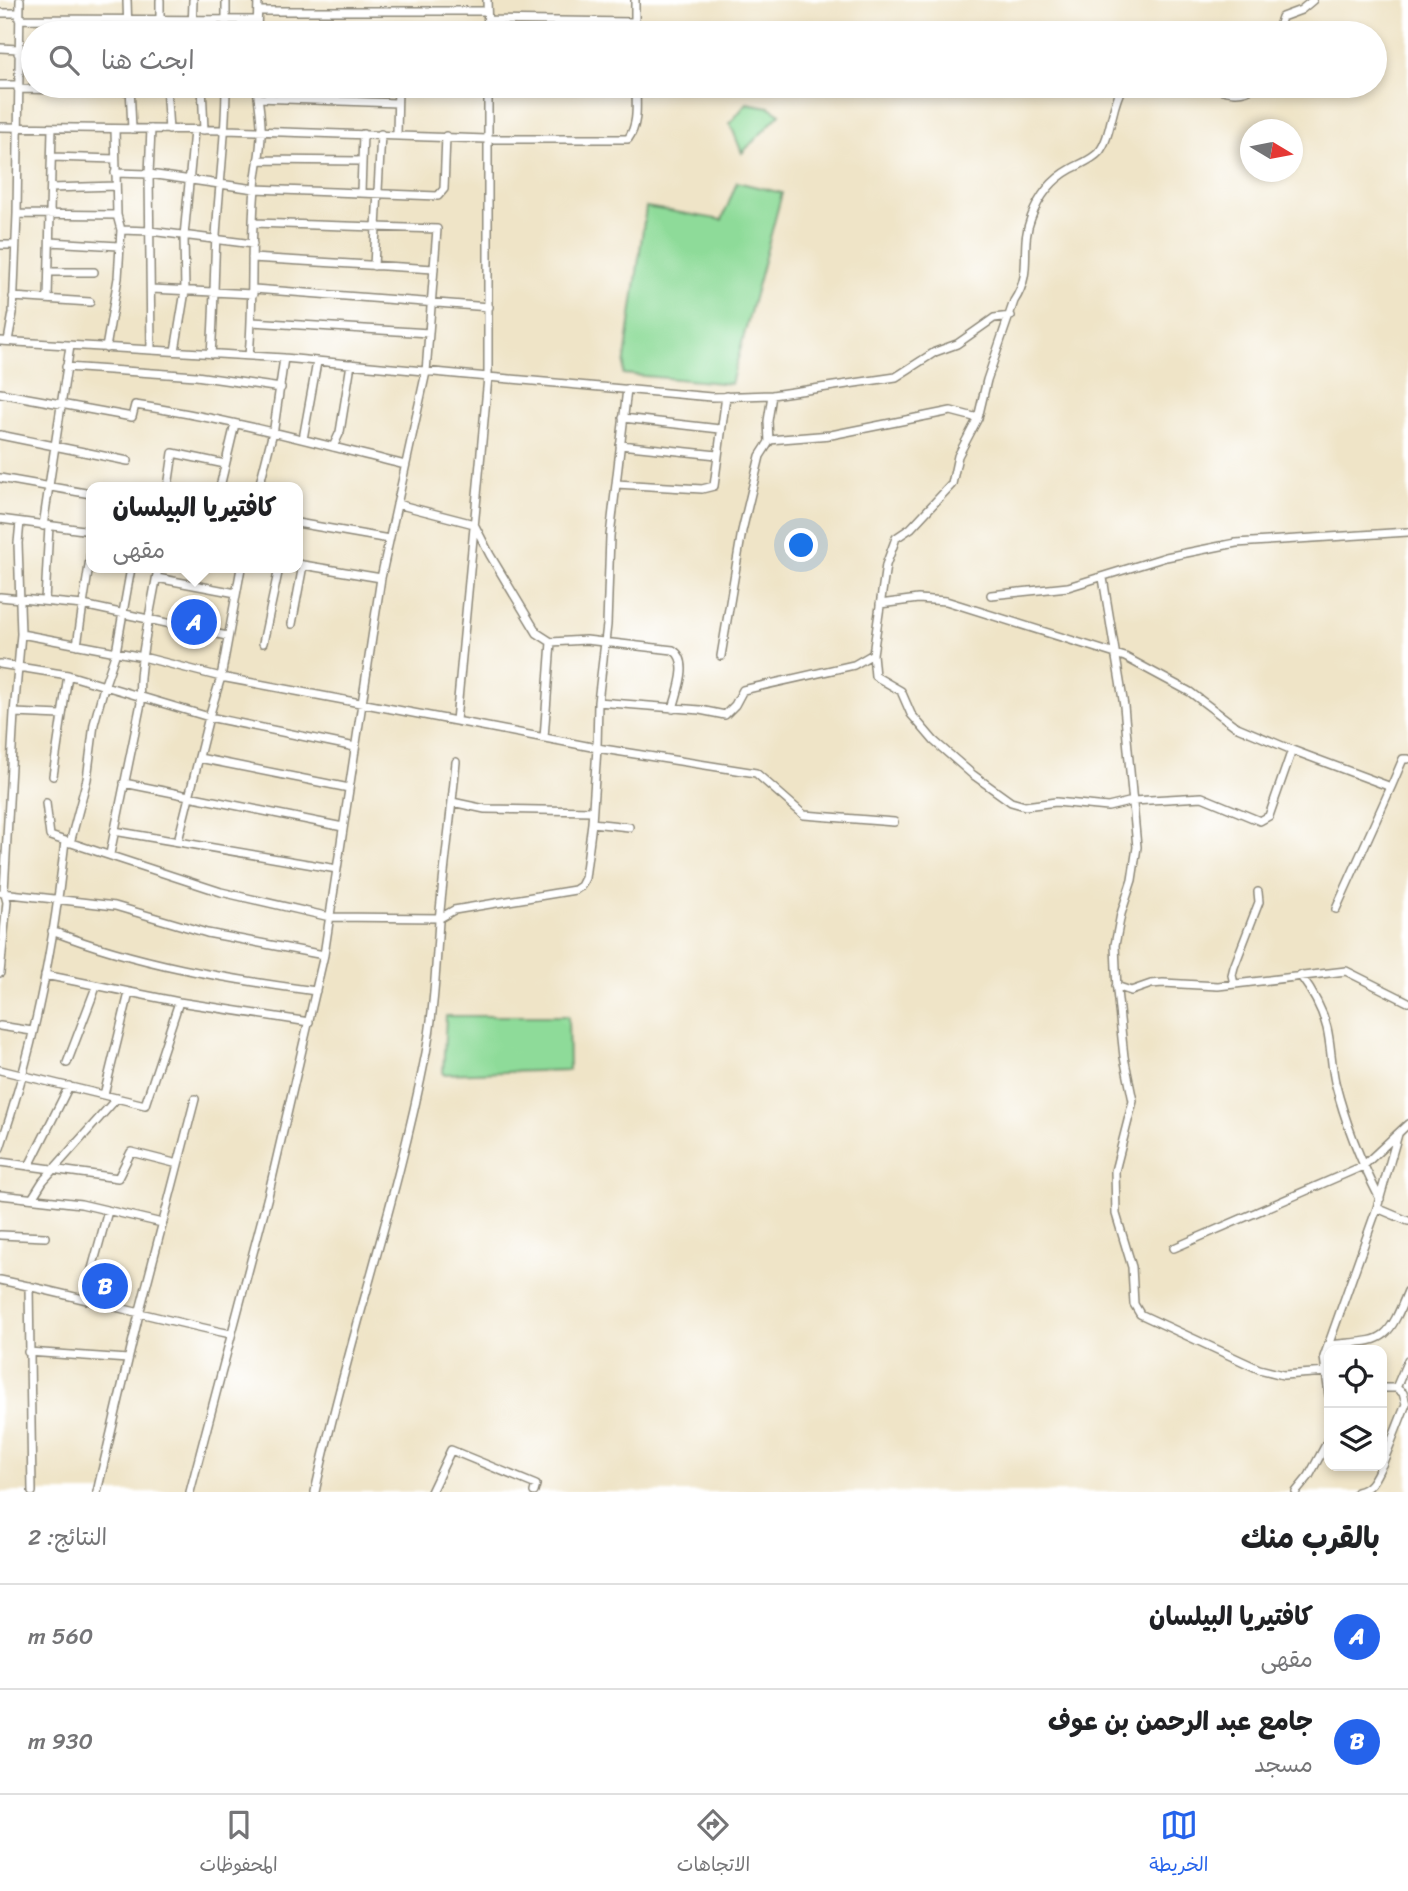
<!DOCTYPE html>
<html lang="ar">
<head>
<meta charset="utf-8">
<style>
	body { margin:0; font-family:Sriracha,"Playpen Sans Arabic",sans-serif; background:#f6f6f6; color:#202124; direction:rtl }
	.controls { position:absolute; right:21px; bottom:21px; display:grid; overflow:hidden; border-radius:14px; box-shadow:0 4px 10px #0003 }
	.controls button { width:63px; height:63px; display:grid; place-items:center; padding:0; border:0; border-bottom:2px solid #e0e0e0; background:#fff; color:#202124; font:35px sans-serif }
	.compass { position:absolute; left:1240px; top:119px; width:63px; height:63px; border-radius:50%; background:#fff; box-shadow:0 4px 10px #0003; rotate:100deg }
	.you { position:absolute; left:802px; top:546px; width:24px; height:24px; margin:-18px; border:5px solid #fff; border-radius:50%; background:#1a73e8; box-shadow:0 0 0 10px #1a73e833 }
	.badge { display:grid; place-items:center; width:46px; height:46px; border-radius:50%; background:#2563eb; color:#fff; font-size:23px; font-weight:700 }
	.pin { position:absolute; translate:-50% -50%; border:4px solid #fff; box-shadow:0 2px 7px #0006 }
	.popup { position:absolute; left:86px; top:482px; width:217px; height:91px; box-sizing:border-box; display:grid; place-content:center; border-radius:14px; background:#fff; filter:drop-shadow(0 2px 5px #0005); font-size:23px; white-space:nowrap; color:#757577 }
	.popup b { font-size:26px; color:#202124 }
	.popup::after { content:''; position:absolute; left:50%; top:100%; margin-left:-14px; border:14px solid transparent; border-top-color:#fff }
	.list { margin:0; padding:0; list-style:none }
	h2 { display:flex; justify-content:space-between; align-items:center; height:91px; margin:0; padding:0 28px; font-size:30px }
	h2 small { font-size:23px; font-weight:400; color:#757577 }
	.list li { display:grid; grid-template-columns:46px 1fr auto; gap:21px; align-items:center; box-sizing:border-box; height:105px; padding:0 28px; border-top:2px solid #e0e0e0 }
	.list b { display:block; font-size:26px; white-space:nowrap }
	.list p { margin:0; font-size:23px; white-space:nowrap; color:#757577 }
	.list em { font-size:23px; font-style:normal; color:#757577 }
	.icon { flex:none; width:38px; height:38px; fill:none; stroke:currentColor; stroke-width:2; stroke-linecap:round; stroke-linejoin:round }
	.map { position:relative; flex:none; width:1408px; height:1492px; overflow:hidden; direction:ltr }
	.search { position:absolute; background:#fff; box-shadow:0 4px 10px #0003; left:21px; right:21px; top:21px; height:77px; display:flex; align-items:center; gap:18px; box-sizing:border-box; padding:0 24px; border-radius:38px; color:#757577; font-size:26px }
	.sheet { height:301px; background:#fff }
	nav { display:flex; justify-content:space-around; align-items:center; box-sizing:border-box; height:98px; border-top:2px solid #e0e0e0; background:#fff; font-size:19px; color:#757577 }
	nav a { display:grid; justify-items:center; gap:4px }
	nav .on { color:#2563eb }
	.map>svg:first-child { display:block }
</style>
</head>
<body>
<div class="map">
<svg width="1408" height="1492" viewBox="0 0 1408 1492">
	<rect width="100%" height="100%" fill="#fff"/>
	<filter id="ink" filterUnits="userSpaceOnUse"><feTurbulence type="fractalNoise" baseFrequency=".0143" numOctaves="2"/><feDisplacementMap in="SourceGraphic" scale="14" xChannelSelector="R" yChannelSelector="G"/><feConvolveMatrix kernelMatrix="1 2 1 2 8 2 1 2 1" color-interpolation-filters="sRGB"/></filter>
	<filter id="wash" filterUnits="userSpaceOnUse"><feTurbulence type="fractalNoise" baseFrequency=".00686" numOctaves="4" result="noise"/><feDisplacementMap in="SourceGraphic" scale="28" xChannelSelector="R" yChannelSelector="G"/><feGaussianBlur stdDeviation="1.57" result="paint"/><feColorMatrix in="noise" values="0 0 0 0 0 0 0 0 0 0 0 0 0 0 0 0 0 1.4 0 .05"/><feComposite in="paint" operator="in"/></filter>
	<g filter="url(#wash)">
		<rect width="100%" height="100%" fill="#efe4c7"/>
		<path fill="#8edb99" stroke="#5c8362" stroke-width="2" d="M747 103 769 107 780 114 742 153 730 123Z
			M737 182 782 193 731 384 623 374 646 207 722 220Z
			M446 1016H568L569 1070 443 1074Z"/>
	</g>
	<g filter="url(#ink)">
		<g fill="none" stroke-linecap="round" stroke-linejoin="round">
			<g stroke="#8d8879" stroke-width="10">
				<path id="minor" d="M127 0 128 33
					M160 0V33
					M487 0 488 33
					M258 11H487
					M0 13H19
					M19 19 257 20
					M490 20 634 22
					M192 33 193 0
					M226 33V0
					M257 33 258 0
					M635 33V0
					M1277 33 1282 17 1301 10 1313 0
					M0 48 18 49
					M18 53H33
					M0 85H18
					M130 86 132 129
					M166 86 169 130
					M202 86 204 130
					M488 86V377L711 397 772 395 896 377 935 352 957 344 994 318 1011 316
					M1123 86C1111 104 1112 136 1099 152 1092 160 1080 164 1071 169 1051 180 1039 196 1031 218 1019 248 1034 271 1014 301L987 380 978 418 958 456 952 484 911 528 896 538 886 565 873 654 875 676 901 691 911 714 934 741 972 774 1011 802 1025 806 1056 802 1108 807 1133 801 1202 797 1260 821 1269 816 1292 750 1391 787 1403 759H1408
					M1207 86C1224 90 1240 97 1254 86
					M18 89 131 91
					M258 98 397 103
					M0 127 226 130 487 139H628C639 124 636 104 636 86
					M397 135 398 86
					M52 157 115 159
					M258 160 362 161
					M115 173 149 174 255 189 438 196 444 189 446 136
					M51 188 116 186
					M361 192 363 134
					M17 214 117 215
					M121 230 150 231 253 244
					M50 242 119 246
					M0 245H14
					M252 258 434 269
					M374 266 381 134
					M49 272H94
					M152 289 253 294
					M254 289 489 307
					M13 297 90 302
					M48 299 52 128
					M252 322 429 333
					M0 341 284 358 488 377 456 721 597 748 756 773 804 815 894 822
					M8 341 13 313 17 214 20 0
					M106 348 118 278 121 230 117 215 115 129
					M151 350 149 174 151 129
					M175 351 185 291 184 236 194 131
					M211 354C214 315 214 276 216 236 219 186 226 136 226 86
					M249 356C254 300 250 244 255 188 256 170 261 152 261 134 262 119 258 102 257 86
					M66 367 196 376 281 388
					M0 393 132 417 135 405C226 418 316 443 405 465
					M623 418 720 429
					M0 435 128 461
					M303 439 317 362
					M769 440 831 435 951 411 978 418
					M620 445 717 455
					M333 447 340 432 351 364
					M0 478 91 494
					M616 484 702 489 714 486 726 396
					M168 487 173 453 225 464
					M220 487 235 424
					M259 487 274 428 284 358
					M397 504 474 524 490 555 537 633 551 642
					M0 519 91 531
					M297 523 389 539
					M43 526 70 346
					M297 564 381 578
					M157 578 236 593
					M1103 578 1124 706 1137 847 1132 880 1121 914 1115 945 1117 991 1124 1057 1133 1101 1115 1171 1116 1214 1132 1267 1134 1304 1140 1314 1259 1369 1283 1375 1329 1372
					M991 595 1068 587 1166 557 1236 543 1408 532
					M0 597 83 605 227 636
					M45 601 49 526
					M880 604 918 599 946 601 1125 657 1190 692 1235 726 1292 750
					M292 624 303 565
					M21 634 143 657 221 677 456 721
					M263 643 279 568
					M77 645 91 552
					M721 656 742 531 760 456 769 442 768 421 772 395
					M0 664 68 675 209 717 355 747
					M598 702 700 710 725 715 735 705 743 690 854 665 873 654
					M14 713 62 715
					M544 738 551 642 586 640 673 650C691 661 677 692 673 709
					M199 758 349 788
					M53 776 68 675
					M124 783 343 827
					M452 802 485 809 592 811
					M46 803 50 836 221 892 330 917 440 918 454 910 575 890 581 886 585 878 592 823 597 748 598 702 607 625 610 536 627 389
					M592 823 629 827
					M114 831 337 869
					M178 841 209 717 221 677 241 568
					M70 843 87 779 94 724 104 687 116 652 131 568
					M110 854 141 703C134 680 154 596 158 568
					M2 893 115 906 207 933 324 955
					M1336 909 1391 787
					M52 931C137 964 226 979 316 991
					M0 973 7 902 4 891 14 713 21 634 18 543 20 522
					M45 975 179 1002 309 1022
					M1300 975C1312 991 1322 1008 1327 1028 1331 1045 1331 1064 1335 1082 1345 1122 1361 1162 1380 1199
					M1234 984 1232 975 1234 967 1259 902 1258 892
					M1116 986 1131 991 1151 984 1163 983 1218 986 1346 971 1408 1002
					M0 1026 32 1031
					M67 1063 96 987
					M0 1070 145 1105 179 1002
					M104 1095 129 993
					M0 1148C34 1049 54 945 65 841
					M0 1162 118 1178 131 1152 178 1164
					M29 1166 69 1086
					M0 1195 81 1204 162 1223
					M33 1197 43 1181 117 1098
					M1377 1208 1408 1221
					M0 1235 45 1237
					M1174 1248 1363 1166 1408 1124
					M0 1280C78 1296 153 1318 231 1334
					M29 1286 32 1492
					M84 1298 108 1211
					M1328 1345C1384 1339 1385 1347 1408 1291
					M28 1352 128 1359
					M1382 1388H1396L1408 1360
					M1329 1395 1324 1357 1377 1208 1398 1134
					M1382 1465 1406 1404 1403 1393 1396 1388
					M97 1492 139 1314 195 1099
					M190 1492 268 1196 324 955 381 578 426 372 437 229 254 223
					M315 1492C347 1344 397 1202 426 1053 434 1010 436 966 439 921 444 868 451 815 456 762
					M431 1492 451 1450 536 1485 534 1492
					M1296 1492 1309 1476 1329 1439
					M1357 1492C1371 1489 1375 1478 1381 1466"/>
			</g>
			<use href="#minor" stroke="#fff" stroke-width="7"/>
		</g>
	</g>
</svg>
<div class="controls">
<button><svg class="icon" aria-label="locate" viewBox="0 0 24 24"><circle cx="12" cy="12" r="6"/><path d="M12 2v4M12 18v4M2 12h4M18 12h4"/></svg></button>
<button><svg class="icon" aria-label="layers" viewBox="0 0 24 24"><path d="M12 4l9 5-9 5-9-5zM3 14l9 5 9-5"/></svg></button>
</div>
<svg class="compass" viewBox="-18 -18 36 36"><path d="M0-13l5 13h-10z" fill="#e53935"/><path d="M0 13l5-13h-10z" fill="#757577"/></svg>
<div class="you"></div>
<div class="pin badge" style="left:194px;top:622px">A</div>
<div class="popup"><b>كافتيريا البيلسان</b>مقهى</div>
<div class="pin badge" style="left:105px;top:1286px">B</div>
<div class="search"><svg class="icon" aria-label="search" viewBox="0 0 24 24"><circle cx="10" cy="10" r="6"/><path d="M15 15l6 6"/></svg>ابحث هنا</div>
</div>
<section class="sheet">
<h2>بالقرب منك<small>النتائج: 2</small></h2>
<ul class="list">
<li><span class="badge">A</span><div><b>كافتيريا البيلسان</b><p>مقهى</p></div><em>560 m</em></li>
<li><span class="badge">B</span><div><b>جامع عبد الرحمن بن عوف</b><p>مسجد</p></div><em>930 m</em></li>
</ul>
</section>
<nav>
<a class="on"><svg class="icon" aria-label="map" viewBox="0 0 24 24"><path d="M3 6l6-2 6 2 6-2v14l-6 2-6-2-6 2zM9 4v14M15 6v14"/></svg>الخريطة</a>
<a><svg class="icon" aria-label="directions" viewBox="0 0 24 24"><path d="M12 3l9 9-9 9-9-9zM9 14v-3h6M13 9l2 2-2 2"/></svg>الاتجاهات</a>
<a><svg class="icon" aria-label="saved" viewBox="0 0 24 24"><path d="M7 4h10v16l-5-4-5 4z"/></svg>المحفوظات</a>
</nav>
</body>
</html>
